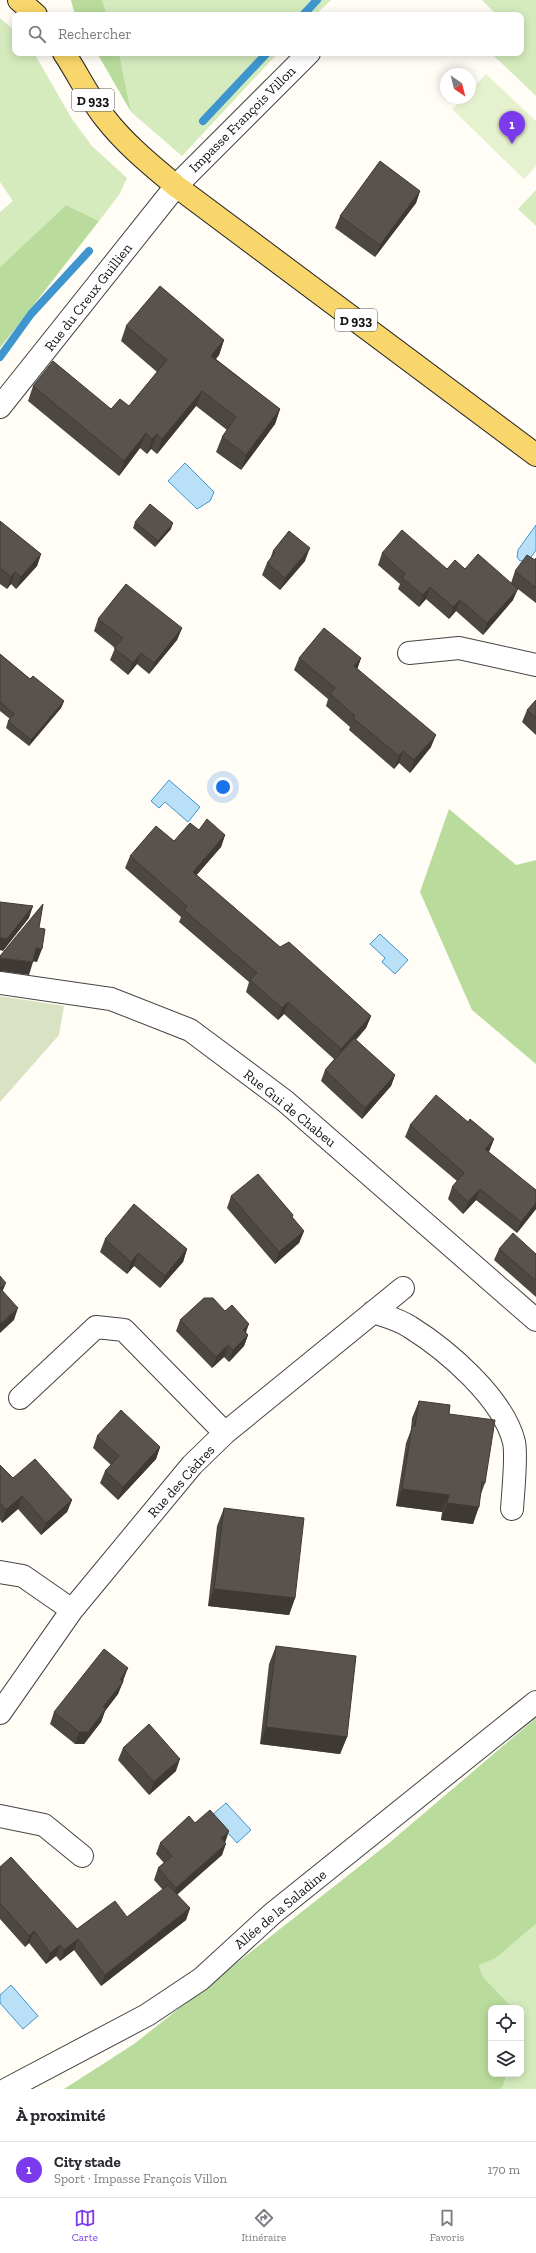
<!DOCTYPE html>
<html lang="fr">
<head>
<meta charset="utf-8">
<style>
	body { margin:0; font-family:"Zilla Slab",serif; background:#f7f7f7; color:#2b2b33 }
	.controls { position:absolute; right:12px; bottom:12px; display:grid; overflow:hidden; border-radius:8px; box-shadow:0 2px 10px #0003 }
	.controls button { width:36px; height:36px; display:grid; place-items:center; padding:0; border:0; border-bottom:1px solid #e1e1e2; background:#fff; color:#2b2b33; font:20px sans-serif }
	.compass { position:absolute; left:440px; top:68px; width:36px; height:36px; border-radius:50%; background:#fff; box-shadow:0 2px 10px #0003; rotate:145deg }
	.you { position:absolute; left:223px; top:787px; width:14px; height:14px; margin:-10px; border:3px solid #fff; border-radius:50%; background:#1a73e8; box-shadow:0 0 0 6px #1a73e833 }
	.badge { display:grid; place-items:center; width:26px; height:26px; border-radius:50%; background:#7c3aed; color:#fff; font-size:13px; font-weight:700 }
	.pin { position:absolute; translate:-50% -33px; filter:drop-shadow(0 1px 2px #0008) }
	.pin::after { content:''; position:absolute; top:21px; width:14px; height:12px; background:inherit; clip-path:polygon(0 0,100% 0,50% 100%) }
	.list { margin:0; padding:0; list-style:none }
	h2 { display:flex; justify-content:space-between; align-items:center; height:52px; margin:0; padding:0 16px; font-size:17px }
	h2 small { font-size:13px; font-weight:400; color:#7c7c81 }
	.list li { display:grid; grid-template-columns:26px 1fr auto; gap:12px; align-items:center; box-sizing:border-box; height:56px; padding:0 16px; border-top:1px solid #e1e1e2 }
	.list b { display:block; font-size:15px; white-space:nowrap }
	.list p { margin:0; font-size:13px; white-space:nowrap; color:#7c7c81 }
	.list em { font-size:13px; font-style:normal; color:#7c7c81 }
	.icon { flex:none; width:22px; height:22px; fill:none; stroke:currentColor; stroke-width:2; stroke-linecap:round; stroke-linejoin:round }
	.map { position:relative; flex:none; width:536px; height:2089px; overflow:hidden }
	.search { position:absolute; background:#fff; box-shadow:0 2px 10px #0003; left:12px; right:12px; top:12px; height:44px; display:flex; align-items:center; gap:10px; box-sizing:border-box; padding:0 14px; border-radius:8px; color:#7c7c81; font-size:15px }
	.sheet { height:108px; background:#fff }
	nav { display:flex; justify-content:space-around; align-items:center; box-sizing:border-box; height:56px; border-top:1px solid #e1e1e2; background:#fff; font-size:11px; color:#7c7c81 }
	nav a { display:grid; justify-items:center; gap:2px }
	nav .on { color:#7c3aed }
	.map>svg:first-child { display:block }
</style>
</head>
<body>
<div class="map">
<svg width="536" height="2089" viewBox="0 0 536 2089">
	<rect width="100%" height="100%" fill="#fffdf5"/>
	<path fill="#d5ebbd" d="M102 0H331L315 15H107Z
		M482 0H536V96L491 53H521V15H497Z
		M0 18 15 31V53H34L72 119 92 146 127 178 119 195 99 221 66 205 0 267V212L13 201 0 182Z
		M119 53H278L182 156 131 112Z
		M536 190V226L518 209Z
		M536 1924V2089H500L503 2086 507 2074H521V2031L524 2020 521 2016V2008H513L483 1977 479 1964 496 1958Z"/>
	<path fill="#b9dc9c" d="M71 0H102L107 15H75Z
		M97 53H119L131 112Z
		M66 205 99 221 0 348V267Z
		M449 809 516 865 536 860V1064L472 1010 420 892Z
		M536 1718V1924L496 1958 479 1965 483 1977 513 2008H491V2074H507L503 2086 500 2089H64L134 2044 389 1843Z"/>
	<path fill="#d9e3c4" d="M0 996 64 1006 59 1035 0 1102Z"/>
	<path fill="#e6f2cf" d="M486 74 536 121V166L524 179 452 109 463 98H470V91Z"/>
	<path fill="#b9e0f7" stroke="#3f96cf" d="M185 463 214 492 210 501 197 509 168 481Z
		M536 525V550L529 560 520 561 517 557 518 550Z
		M169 780 200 807 188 822 165 802 159 808 151 801Z
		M380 934 408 960 395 974 382 962 385 958 370 944Z
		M226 1803 251 1830 237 1843 212 1815Z
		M11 1985 38 2016 23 2029 0 2003V1995Z"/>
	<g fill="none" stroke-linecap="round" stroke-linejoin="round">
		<path stroke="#3f96cf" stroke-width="8" d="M303 15 317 0
			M203 121 267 53
			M0 357 31 314 89 251"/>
		<g stroke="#444" stroke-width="24">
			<path id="minor" d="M0 407 176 186 309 53
				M409 653 459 648 536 665
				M0 983 111 999 190 1030 285 1101 536 1320
				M373 1312C385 1316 400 1320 410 1327 447 1350 503 1398 514 1442 517 1456 513 1493 512 1509
				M20 1398 96 1327 124 1330 225 1433
				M0 1572 23 1576 72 1610
				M0 1713 72 1610 192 1465 225 1433 403 1288
				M0 1816 44 1825 82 1856
				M7 2089 147 2015 201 1979 272 1914 536 1702"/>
		</g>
		<g stroke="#222" stroke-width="24">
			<path id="major" d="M19 0 36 15
				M64 53C78 74 89 98 105 118 125 144 151 165 176 186L536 455"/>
		</g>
		<use href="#minor" stroke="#fff" stroke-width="22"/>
		<use href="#major" stroke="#f9d66b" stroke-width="22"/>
	</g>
	<path fill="#4d4742" d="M420 191 416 203 375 257 335 228 340 216Z
		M126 326 224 340 219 355 216 359 280 409 275 424 241 470 216 452 222 437 227 430 196 406 157 454 151 449 147 454 140 448 119 476 28 401 33 386 111 409 129 406 157 372 121 341Z
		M0 521 41 554 37 566 16 589 11 584 7 589 0 584Z
		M135 522 171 529 155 547 133 528Z
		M273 551 305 561 280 590 262 575 267 563 270 559Z
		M382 553 447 569H465L511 583 515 571 535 560 536 558V603L514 586 513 600 483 635 456 611 449 619 426 599 419 607 398 589 400 584 378 565Z
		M98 619 182 628 177 640 149 674 137 664 128 675 110 660 115 648 94 631Z
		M0 654 30 679 64 701 61 708 29 746 6 728 8 721 10 719 0 711Z
		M299 658H361L357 669 431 747 410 773 399 763 394 769 349 730 350 727 326 706 328 699 294 670Z
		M536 700V735L522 722 527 710Z
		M199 830 225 835 221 847 196 875 280 947 371 1016 366 1028 356 1040 395 1075 391 1086 362 1119 321 1081 325 1070 334 1059 284 1014 278 1020 246 992 249 982 179 922 181 917 125 868 130 856 174 841Z
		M468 1122 494 1139 489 1152 536 1203V1209L517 1233 476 1200 463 1214 448 1199 452 1187 457 1181 405 1137 410 1125Z
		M231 1196 293 1215 292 1217 304 1231 299 1243 275 1264 227 1208Z
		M105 1239 187 1249 183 1262 160 1288 134 1266 127 1274 100 1252Z
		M499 1249 536 1254V1297L494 1260Z
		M180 1320 246 1332 248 1335 244 1346 229 1362 224 1357 212 1368 176 1331Z
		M419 1401 449 1414 485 1483 481 1494 473 1524 441 1520 442 1512 396 1506 406 1443 411 1430 412 1418Z
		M97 1436 160 1447 156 1459 118 1500 100 1483 105 1471 111 1465 93 1448Z
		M0 1465 13 1478 72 1500 67 1512 41 1535 18 1509 2 1523 0 1520Z
		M224 1508 295 1598 289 1615 208 1606 217 1526Z
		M276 1646 347 1737 340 1754 260 1744 269 1664Z
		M124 1680 123 1682 118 1694 105 1711 101 1722 84 1744H75L50 1724 54 1712Z
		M123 1748 176 1771 149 1795 118 1760Z
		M195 1823 225 1843 222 1855 177 1895 190 1908 186 1920 101 1986 74 1950 60 1961 56 1956 46 1964 29 1943 25 1947 0 1919V1867L77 1929 127 1917 163 1890 154 1880 158 1868 164 1863 156 1854 160 1843Z"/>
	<path fill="#3f3936" d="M420 191 416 203 375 257 380 245Z
		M224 340 219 355 206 371 211 356Z
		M202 391 196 406 157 454 162 439Z
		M280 409 275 424 241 470 246 455Z
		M146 433 140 448 119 476 124 461Z
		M157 434 151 449 147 454 152 439Z
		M173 523 171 529 155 547 158 541Z
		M310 548 305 561 280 590 285 578Z
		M41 554 37 566 16 589 21 577Z
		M15 572 11 584 7 589 11 577Z
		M430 587 426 599 419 607 423 595Z
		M518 589 513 600 483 635 487 623Z
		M460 600 456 611 449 619 453 607Z
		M182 628 177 640 149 674 154 663Z
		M141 653 137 664 128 675 133 663Z
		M361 658 357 670 354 666Z
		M64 701 61 708 29 746 31 740Z
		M436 735 431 747 410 773 414 760Z
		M403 751 399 763 394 769 399 756Z
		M225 835 221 847 189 884 193 872Z
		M33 906 29 918 3 951 0 950V938Z
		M36 948 42 949 37 962 31 961Z
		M0 958 33 962 29 975 0 971Z
		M288 1002 284 1014 278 1020 282 1008Z
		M371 1016 366 1028 336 1061 341 1049Z
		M395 1075 391 1086 362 1119 365 1108Z
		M494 1139 489 1151 481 1161 485 1149Z
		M480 1189 476 1200 463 1214 468 1202Z
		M536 1203V1209L517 1233 521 1222Z
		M304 1231 299 1243 275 1264 279 1252Z
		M187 1249 183 1262 160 1288 165 1276Z
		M138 1253 134 1266 127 1274 131 1262Z
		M6 1283 1 1295 0 1288Z
		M18 1308 14 1320 0 1333V1324Z
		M249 1324 245 1335 243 1330Z
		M248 1335 244 1346 229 1362 233 1350Z
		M228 1345 224 1357 212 1368 216 1357Z
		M160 1447 156 1459 118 1500 123 1487Z
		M402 1489 449 1495 442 1512 396 1506Z
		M22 1496 18 1509 2 1523 6 1510Z
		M72 1500 67 1512 41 1535 46 1523Z
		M447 1503 479 1507 473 1524 441 1520Z
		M214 1589 295 1598 289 1615 208 1606Z
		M128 1668 118 1694 105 1711 101 1722 84 1744H75L79 1732 103 1707 120 1679Z
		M266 1727 347 1737 340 1754 260 1744Z
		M180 1759 176 1771 149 1795 154 1782Z
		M229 1831 225 1843 221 1838Z
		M226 1844 222 1855 171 1899 176 1888Z
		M190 1908 186 1920 101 1986 105 1975Z
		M34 1931 29 1943 25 1947 29 1936Z
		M78 1939 74 1950 60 1961 64 1950Z
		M60 1945 56 1956 46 1964 50 1953Z"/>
	<path fill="#5a524d" stroke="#3f3936" d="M380 161 420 191 380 245 340 216Z
		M160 286 224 340 211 356 280 409 246 455 222 437 236 417 202 391 162 439 157 434 152 439 146 433 124 461 33 386 53 361 111 409 120 399 129 406 167 360 126 326Z
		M150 504 173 523 158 541 135 522Z
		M0 521 41 554 21 577 15 572 11 577 0 568Z
		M402 530 447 569 455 560 465 569 478 554 518 589 487 623 460 600 453 607 430 587 423 595 402 578 405 574 382 553Z
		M289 531 310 548 285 578 267 563 275 553 273 551Z
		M527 555 535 560 536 558V588L515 571Z
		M126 584 182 628 154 663 141 653 133 663 114 648 123 638 98 619Z
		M324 628 361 658 354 666 436 735 414 760 403 751 399 756 353 718 355 716 330 694 335 688 299 658Z
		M0 654 30 679 33 676 64 701 31 740 8 721 14 714 0 702Z
		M536 700V718L527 710Z
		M207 819 225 835 193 872 280 947 289 942 371 1016 341 1049 288 1002 282 1008 250 980 257 973 184 910 187 906 130 856 156 826 174 841 190 823 199 830Z
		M0 902 33 906 7 939 0 938Z
		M43 904 39 928 45 929 42 949 36 948 33 962 0 958V956Z
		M354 1038 395 1075 365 1108 325 1070Z
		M436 1095 468 1122 470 1119 494 1139 485 1149 536 1190V1203L521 1222 480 1189 468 1202 452 1187 464 1173 410 1125Z
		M258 1174 293 1215 292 1217 304 1231 279 1252 231 1196Z
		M134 1204 187 1249 165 1276 138 1253 131 1262 105 1239Z
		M513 1233 536 1254V1281L499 1249Z
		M0 1276 6 1283 0 1288Z
		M0 1288 18 1308 0 1324Z
		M204 1298H213L225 1311 232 1305 249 1324 243 1330 248 1335 233 1350 228 1345 216 1357 180 1320Z
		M419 1401 450 1405 449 1414 495 1420 485 1483 482 1482 479 1507 447 1503 449 1495 402 1489 412 1426H415Z
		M121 1410 160 1447 123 1487 105 1471 119 1456 97 1436Z
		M35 1459 72 1500 46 1523 22 1496 6 1510 0 1503V1465L13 1478Z
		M224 1508 304 1518 295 1598 214 1589Z
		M276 1646 356 1656 347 1737 266 1727Z
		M104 1649 128 1668 120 1679 123 1682 103 1707 106 1709 88 1732H79L54 1712Z
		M149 1724 180 1759 154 1782 123 1748Z
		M210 1810 229 1831 221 1838 226 1844 176 1888 158 1868 172 1856 160 1843 189 1816 195 1823Z
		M11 1857 77 1929 115 1901 127 1917 168 1885 190 1908 105 1975 78 1939 64 1950 60 1945 50 1953 34 1931 29 1936 0 1903V1867Z"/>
	<g text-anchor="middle" stroke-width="4" stroke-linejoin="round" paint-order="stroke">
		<g fill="#fff" stroke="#585858" stroke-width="1">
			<rect x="72" y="89" width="42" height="22" rx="3"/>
			<rect x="335" y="309" width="42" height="22" rx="3"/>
		</g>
		<g font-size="13" font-weight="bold" fill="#111">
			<text x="93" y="105">D 933</text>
			<text x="356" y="325">D 933</text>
		</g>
		<g font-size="14" fill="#111" stroke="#fff">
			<text transform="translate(242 119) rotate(-45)" y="5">Impasse François Villon</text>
			<text transform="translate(88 297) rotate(-52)" y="5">Rue du Creux Guillien</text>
			<text transform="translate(290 1108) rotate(39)" y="5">Rue Gui de Chabeu</text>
			<text transform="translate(181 1481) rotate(-48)" y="5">Rue des Cèdres</text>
			<text transform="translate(280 1909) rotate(-40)" y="5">Allée de la Saladine</text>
		</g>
	</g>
</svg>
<div class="controls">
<button><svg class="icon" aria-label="locate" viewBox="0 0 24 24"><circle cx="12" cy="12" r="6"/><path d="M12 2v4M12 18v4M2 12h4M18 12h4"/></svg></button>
<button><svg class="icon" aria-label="layers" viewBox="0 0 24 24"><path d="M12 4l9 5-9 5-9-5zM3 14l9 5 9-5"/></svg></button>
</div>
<svg class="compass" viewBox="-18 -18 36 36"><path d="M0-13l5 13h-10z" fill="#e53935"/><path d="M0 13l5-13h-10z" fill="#7c7c81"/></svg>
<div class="you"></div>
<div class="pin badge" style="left:512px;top:144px">1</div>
<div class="search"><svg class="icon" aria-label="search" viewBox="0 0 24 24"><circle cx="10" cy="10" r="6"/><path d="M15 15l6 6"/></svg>Rechercher</div>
</div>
<section class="sheet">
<h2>À proximité<small></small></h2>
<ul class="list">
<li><span class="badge">1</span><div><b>City stade</b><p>Sport · Impasse François Villon</p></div><em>170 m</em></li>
</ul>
</section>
<nav>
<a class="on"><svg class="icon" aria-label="map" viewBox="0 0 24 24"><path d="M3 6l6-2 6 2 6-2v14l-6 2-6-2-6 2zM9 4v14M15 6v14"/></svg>Carte</a>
<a><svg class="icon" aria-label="directions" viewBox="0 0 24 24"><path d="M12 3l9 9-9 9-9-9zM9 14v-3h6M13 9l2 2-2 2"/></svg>Itinéraire</a>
<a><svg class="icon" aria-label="saved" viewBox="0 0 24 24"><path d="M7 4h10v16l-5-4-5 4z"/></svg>Favoris</a>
</nav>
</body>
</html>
